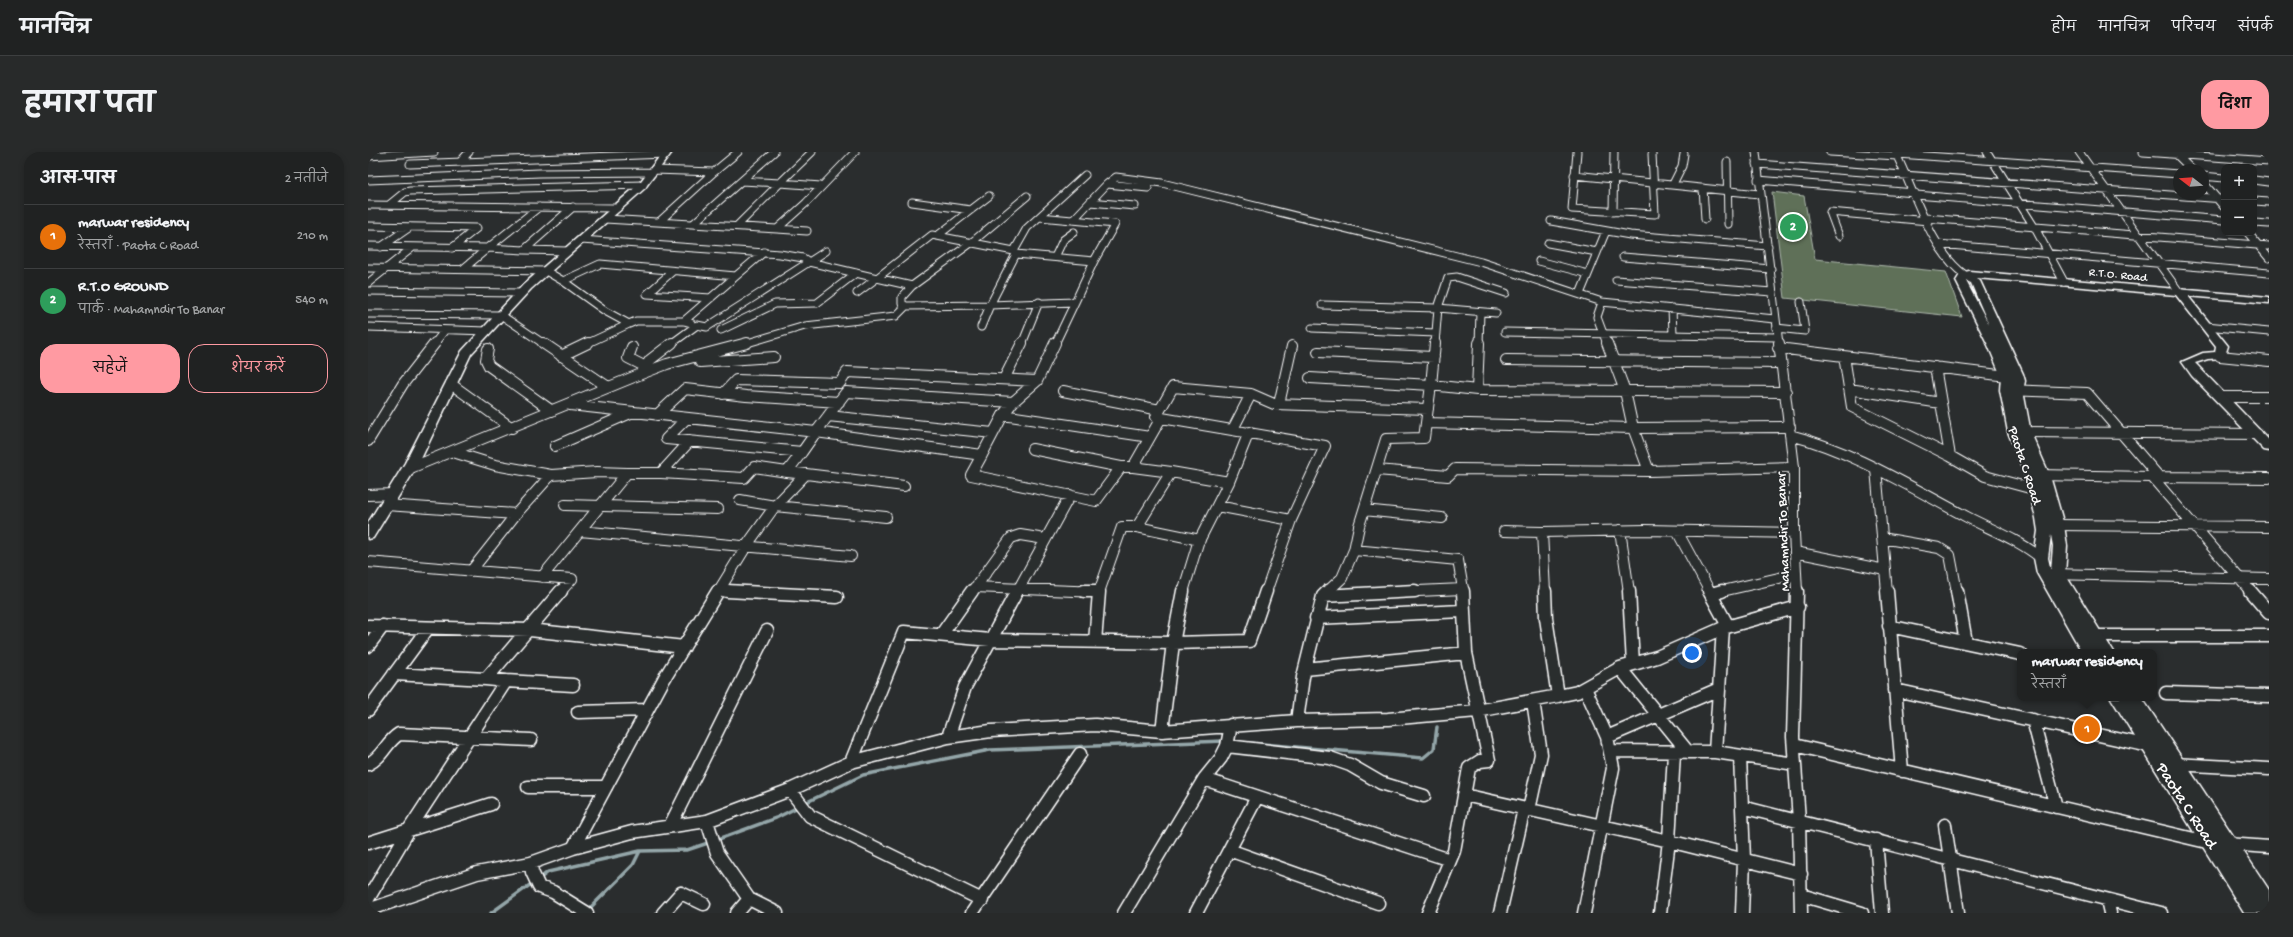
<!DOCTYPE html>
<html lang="hi">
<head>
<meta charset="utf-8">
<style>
	body { margin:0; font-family:"Gochi Hand","Playpen Sans Deva",sans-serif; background:#282a2a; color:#f1f3f6 }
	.controls { position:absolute; right:12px; top:12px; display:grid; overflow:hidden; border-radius:8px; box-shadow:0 2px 6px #0003 }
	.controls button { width:36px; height:36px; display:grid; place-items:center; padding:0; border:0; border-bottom:1px solid #3d3f40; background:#202222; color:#f1f3f6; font:20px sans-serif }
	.compass { position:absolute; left:1805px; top:12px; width:36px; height:36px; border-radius:50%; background:#202222; box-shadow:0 2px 6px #0003; rotate:287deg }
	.you { position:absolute; left:1324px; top:501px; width:14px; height:14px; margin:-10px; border:3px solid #fff; border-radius:50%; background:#1a73e8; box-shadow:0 0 0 6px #1a73e833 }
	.badge { display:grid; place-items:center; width:26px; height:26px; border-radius:50%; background:#ff9aa2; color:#fff; font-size:13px; font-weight:700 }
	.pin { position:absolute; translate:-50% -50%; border:2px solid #fff; box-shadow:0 1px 4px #0006 }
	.popup { position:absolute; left:1649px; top:497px; width:140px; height:52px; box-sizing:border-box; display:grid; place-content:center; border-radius:8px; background:#202222; filter:drop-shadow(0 1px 3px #0005); font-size:13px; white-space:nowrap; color:#a2a4a5 }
	.popup b { font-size:15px; color:#f1f3f6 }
	.popup::after { content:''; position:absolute; left:50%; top:100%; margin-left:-8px; border:8px solid transparent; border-top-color:#202222 }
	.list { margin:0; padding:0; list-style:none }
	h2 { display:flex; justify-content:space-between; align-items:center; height:52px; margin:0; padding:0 16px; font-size:17px }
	h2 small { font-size:13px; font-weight:400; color:#a2a4a5 }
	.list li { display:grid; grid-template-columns:26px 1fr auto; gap:12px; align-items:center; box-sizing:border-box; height:64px; padding:0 16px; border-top:1px solid #3d3f40 }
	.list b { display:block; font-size:15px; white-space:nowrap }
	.list p { margin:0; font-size:13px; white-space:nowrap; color:#a2a4a5 }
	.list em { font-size:13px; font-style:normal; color:#a2a4a5 }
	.actions { display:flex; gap:8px; padding:12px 16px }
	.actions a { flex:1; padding:9px 0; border:1px solid #ff9aa2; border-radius:16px; text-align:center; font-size:14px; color:#ff9aa2 }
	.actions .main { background:#ff9aa2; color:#111 }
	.map { position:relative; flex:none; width:1901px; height:761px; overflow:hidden; border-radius:16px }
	header { display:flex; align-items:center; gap:24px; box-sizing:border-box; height:56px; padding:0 20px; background:#202222; border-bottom:1px solid #3d3f40 }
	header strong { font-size:19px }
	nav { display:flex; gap:22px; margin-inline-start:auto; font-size:14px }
	.intro { display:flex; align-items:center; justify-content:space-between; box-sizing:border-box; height:96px; padding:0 24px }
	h1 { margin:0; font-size:28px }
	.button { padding:10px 18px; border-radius:16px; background:#ff9aa2; color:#111; font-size:14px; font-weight:700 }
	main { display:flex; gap:24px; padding:0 24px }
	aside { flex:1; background:#202222; border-radius:16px; box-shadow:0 2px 6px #0003 }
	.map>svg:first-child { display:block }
</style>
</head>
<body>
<header>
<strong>मानचित्र</strong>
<nav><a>होम</a><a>मानचित्र</a><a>परिचय</a><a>संपर्क</a></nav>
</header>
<div class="intro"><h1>हमारा पता</h1><a class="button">दिशा</a></div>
<main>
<aside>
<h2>आस-पास<small>2 नतीजे</small></h2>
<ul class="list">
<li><span class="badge" style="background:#e8710a">1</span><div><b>marwar residency</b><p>रेस्तराँ · Paota C Road</p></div><em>210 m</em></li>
<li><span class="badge" style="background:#2e9e5b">2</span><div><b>R.T.O GROUND</b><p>पार्क · Mahamndir To Banar</p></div><em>540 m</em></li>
</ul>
<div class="actions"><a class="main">सहेजें</a><a>शेयर करें</a></div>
</aside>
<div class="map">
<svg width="1901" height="761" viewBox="0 0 1901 761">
	<rect width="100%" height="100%" fill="#2a2d2e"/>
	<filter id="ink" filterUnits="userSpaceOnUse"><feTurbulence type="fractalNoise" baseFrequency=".025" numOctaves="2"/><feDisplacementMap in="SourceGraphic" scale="8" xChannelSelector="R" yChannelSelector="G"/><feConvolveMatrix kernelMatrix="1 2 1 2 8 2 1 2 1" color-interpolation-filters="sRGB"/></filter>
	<g filter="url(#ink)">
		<path fill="#5e7059" stroke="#aeb8ac" d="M1404 40 1436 44 1447 107 1578 120 1594 165 1417 146Z"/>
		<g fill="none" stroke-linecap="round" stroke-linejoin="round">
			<path stroke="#94a6a9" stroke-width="3.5" d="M882 591 1055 606 1066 597 1069 575
				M437 651 495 623 622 598 856 589
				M348 688 408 666 430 655
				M171 727 180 720 272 699 319 698 343 690
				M220 758 265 713 272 699
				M123 761 166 730"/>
			<g stroke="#fff" stroke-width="9">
				<path id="street-far2" d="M1209 0 1204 57 1287 62 1284 2
					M1388 0 1411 192
					M1462 0 1529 4
					M1529 0V4C1547 41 1563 99 1597 123
					M1619 0 1667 76 1696 130
					M1711 0 1812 141
					M1775 0 1901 9
					M1807 1 1824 18
					M1530 2 1811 22
					M0 4 66 0
					M92 10 101 0
					M1359 10 1360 72
					M42 12 298 2
					M1389 12 1856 47
					M286 18 346 20 292 69
					M346 20 370 0
					M1206 23 1391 42
					M1835 24 1856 26
					M0 28 172 21 285 20
					M1390 28 1547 41
					M1886 28 1901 30
					M374 29 412 31 444 0
					M1835 30 1856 55
					M739 32 748 25 794 31 1113 110 1234 150
					M1305 32 1314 14 1316 2
					M1335 36 1337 67
					M1548 43 1856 68
					M1886 49 1901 50
					M544 50 603 58
					M722 50 767 54
					M0 53 249 56
					M21 53 37 40 42 39 275 33
					M1245 60 1246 0
					M672 65 747 72 726 109 707 150
					M1558 66 1901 94
					M237 67 409 77 438 51 487 0
					M705 68 739 32 780 36
					M1183 69 1262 83 1400 94
					M326 71 406 0
					M1886 71 1901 72
					M0 74 109 76 84 96
					M369 74 412 31 453 34
					M409 77 439 79
					M1880 81 1901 106
					M569 84 621 44
					M1471 84 1462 60 1560 69
					M213 88 412 102 435 106 441 110 458 99
					M1180 91 1229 100
					M1570 92 1901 121
					M0 94 120 96 95 117
					M13 95 42 75
					M156 98 120 96 171 55
					M200 99 156 98 205 55
					M646 99 659 76 717 23
					M648 102 726 109
					M687 105 695 88 706 80
					M1255 105 1403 117
					M1171 109 1220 122
					M0 116 178 119 195 129 232 112 368 124 396 100
					M305 119 279 142 343 146
					M1248 128 1404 140
					M195 129 237 159 261 172 218 192
					M0 131 44 96
					M544 134 603 91 659 44
					M0 139 153 141
					M489 141 509 126 544 134 534 145V152L538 154
					M1212 142 1238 79
					M954 153 1070 156 1128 161
					M1304 156 1305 182
					M0 162 133 163 176 192
					M316 169 368 124
					M261 172 268 169H316L323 171
					M1838 174 1901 180
					M0 175 119 179
					M613 175 622 153 707 150 687 192
					M944 176 1068 181
					M1408 176 1437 179 1433 150
					M353 178 407 152 449 151 488 121
					M1137 180 1409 185
					M66 192 77 178
					M303 192 329 173 339 175 441 110 509 126 564 83 646 99 648 102 622 153 538 154 528 164 437 174 376 192
					M654 192 671 150
					M1067 192 1070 156 1080 126 1089 125 1138 141
					M1111 192 1112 160
					M1239 192 1229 165 1234 150 1407 167"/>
			</g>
			<g stroke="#fff" stroke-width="12">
				<path id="street-far1" d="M175 191 240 235
					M1067 191 1063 233 1109 238 1418 240
					M1411 191 1426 315V381L1429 440
					M264 195 260 206 278 215
					M1410 196 1639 224
					M120 197 118 208 121 214 184 259
					M950 200 1066 205
					M193 204 220 191
					M1476 204 1484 255 1582 304 1617 324 1669 338
					M1852 204 1901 209
					M1138 208 1412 211
					M332 210 406 205
					M1567 215 1582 304
					M273 222 282 208 304 191
					M273 222 299 212 379 191
					M942 226 1063 233 1056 286 1018 287 991 374 986 398 974 426 959 440
					M636 227 654 191
					M83 232 144 276
					M1481 237 1573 251
					M1109 238 1111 191
					M1641 238 1719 241 1791 325
					M695 239 792 258
					M355 242 368 228 472 231 479 220 669 229
					M883 242 805 235 788 265 957 294 923 368 898 440
					M1852 245H1901
					M645 250 478 240 448 280 614 303 603 323 728 349 753 315H765L793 266
					M911 252 924 194
					M202 253 448 280 434 300 298 287 319 266
					M289 263 317 237 378 244 471 250
					M635 263 645 250 669 229 687 191
					M460 264 625 281
					M1058 271 1265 276 1257 239 1239 191
					M1422 275 1265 276 1281 319 1426 315
					M865 277 883 242 906 252 1060 257
					M1650 280 1889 282
					M1422 283C1485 299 1542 335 1599 365 1624 378 1651 388 1673 406
					M0 289 35 232 67 191
					M187 294 265 260
					M664 297 753 315
					M85 300 127 313 183 323 148 362
					M614 303 635 263 782 285
					M765 315 803 320
					M40 317 273 222
					M1508 317 1519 440
					M1009 318 1080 324 1087 317 1281 319
					M293 321 376 326 386 315 419 320
					M438 322 536 334
					M183 323 229 320 259 321
					M1668 323 1784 325
					M0 343 25 342
					M372 348 407 354 518 365
					M18 353 148 362 103 419
					M197 353 350 357
					M849 354 923 368
					M996 358 1074 366
					M1689 373 1901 375
					M769 375 832 388
					M1252 378 1261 440
					M212 379 483 404
					M1136 379 1174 380
					M1309 379 1342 440
					M1514 386 1571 396 1582 403 1589 440
					M986 398 1090 408 1095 437
					M1427 400 1517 418
					M0 410 204 427 192 440
					M1683 422 1901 427
					M174 425 259 321H293L322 289
					M607 435 731 440 754 375H769L803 320 861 330 881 280
					M351 439 379 440
					M350 440 379 393 407 354 438 322 419 320 434 300
					M604 440 643 386 652 383 677 387
					M649 440 702 343
					M815 440 830 391 861 330
					M1027 440 1095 437V440
					M1177 440 1174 380 1278 378 1426 381
					M1350 440 1428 422
					M1883 440 1784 325 1901 326"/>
			</g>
			<g stroke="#fff" stroke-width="15">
				<path id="street" d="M359 439 469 445
					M716 439H731
					M1261 439 1265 512
					M1341 439 1360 474
					M1429 439 1425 585 1431 668 1433 761
					M1519 439 1534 619
					M1589 439 1598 490
					M1882 439 1901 461
					M1343 442 1354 439
					M955 444 1047 439
					M948 466 1094 459
					M0 474 162 478 316 495
					M1521 474 1652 502
					M573 483 604 439
					M1722 484H1901
					M727 490 731 440
					M0 494 15 474
					M1252 516 1320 600
					M937 517 1098 501
					M26 522 118 527
					M138 529 205 533
					M1527 538 1781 594
					M1798 541 1901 544
					M1190 544 1209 540 1252 516 1289 505 1355 476 1430 455
					M0 558 60 476
					M210 560 279 558
					M1665 568 1688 655
					M929 569 935 525 955 444 960 439
					M794 579 805 491 881 489 898 439
					M580 585 597 535 649 439
					M1239 585 1351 537
					M1426 593 1843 691
					M859 594 962 606 982 613 1013 631 1056 644
					M1243 599 1347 600 1427 612
					M1347 600 1355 476
					M1372 604 1376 708 1374 761
					M483 610 536 480 622 488 805 491 815 439
					M0 612C14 606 18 590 31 582L163 588
					M1805 612 1901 617
					M836 627 1082 708
					M160 635H238
					M422 638 442 664 614 748
					M1096 643 1301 689 1433 722
					M1374 655 1793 761
					M1161 658 1173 602 1165 549
					M339 669 349 701 381 747 409 761
					M1577 673 1590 761
					M302 674 399 479
					M1508 688 1514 761
					M0 691 123 652
					M1859 692 1901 695
					M205 696 296 527 350 439
					M861 698 1010 751
					M163 711 164 720 171 735 185 740 219 761
					M1433 743 1494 761
					M0 747 42 676 138 529 118 527 193 439
					M1739 748 1742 761
					M0 758 109 721 163 711 205 696 264 680 339 669 422 638 483 610 580 585 623 579 727 573 794 579 929 569 1020 567 1109 559 1190 544 1178 466 1177 439
					M295 761 313 741 336 752
					M369 761 381 747
					M604 761 712 602
					M756 761 836 627 853 606 859 594 863 573
					M828 761 889 645
					M1060 761 1086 699 1101 616 1112 609 1121 608 1098 501 1095 439
					M1132 761 1156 657
					M1216 761 1245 616 1239 585 1217 536
					M1292 761 1301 689 1306 601"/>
			</g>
			<g stroke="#fff" stroke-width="3">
				<path id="secondary" d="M295 0H304L276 37 163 137 103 202 51 311 5 386 0 387V371L37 311 94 199 155 133 270 33Z
					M1601 119 1901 145V151L1820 144 1860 194 1856 206 1840 207 1827 211 1901 288V299L1896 298 1824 224 1814 210 1835 201 1847 200 1848 194 1808 143 1608 126 1612 129 1655 222 1657 229 1655 239 1663 281 1682 324 1696 373 1699 394 1697 422 1745 500H1714L1669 421 1666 406 1670 379 1668 366 1657 323 1640 280 1632 238 1633 224 1620 193 1588 129 1593 121ZM1598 129 1603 131 1621 173ZM1683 383 1685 394 1683 419 1680 406Z
					M1743 546H1774L1901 738V761H1876Z"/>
			</g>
			<use href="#street-far2" stroke="#2a2d2e" stroke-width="7"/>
			<use href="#street-far1" stroke="#2a2d2e" stroke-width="10"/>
			<use href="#street" stroke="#2a2d2e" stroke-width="12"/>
			<use href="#secondary" fill="#2a2d2e" fill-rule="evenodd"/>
		</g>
	</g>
	<g text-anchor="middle" stroke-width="4" stroke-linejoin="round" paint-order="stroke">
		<g font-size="12" fill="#fff" stroke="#2a2d2e">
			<text transform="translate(1750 122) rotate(6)" y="4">R.T.O. Road</text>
		</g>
		<g font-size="14" fill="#fff" stroke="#2a2d2e">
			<text transform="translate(1658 313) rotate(72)" y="5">Paota C Road</text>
			<text transform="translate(1414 380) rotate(-92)" y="5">Mahamndir To Banar</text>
		</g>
		<g font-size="17" fill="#fff" stroke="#2a2d2e">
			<text transform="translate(1820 653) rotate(57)" y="6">Paota C Road</text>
		</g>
	</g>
</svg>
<div class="controls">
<button>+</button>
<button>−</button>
</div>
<svg class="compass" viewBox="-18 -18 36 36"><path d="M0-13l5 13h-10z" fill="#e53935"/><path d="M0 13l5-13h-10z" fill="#a2a4a5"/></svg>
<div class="you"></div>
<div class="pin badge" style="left:1719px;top:577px;background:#e8710a">1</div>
<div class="popup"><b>marwar residency</b>रेस्तराँ</div>
<div class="pin badge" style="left:1425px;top:75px;background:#2e9e5b">2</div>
</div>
</main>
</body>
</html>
